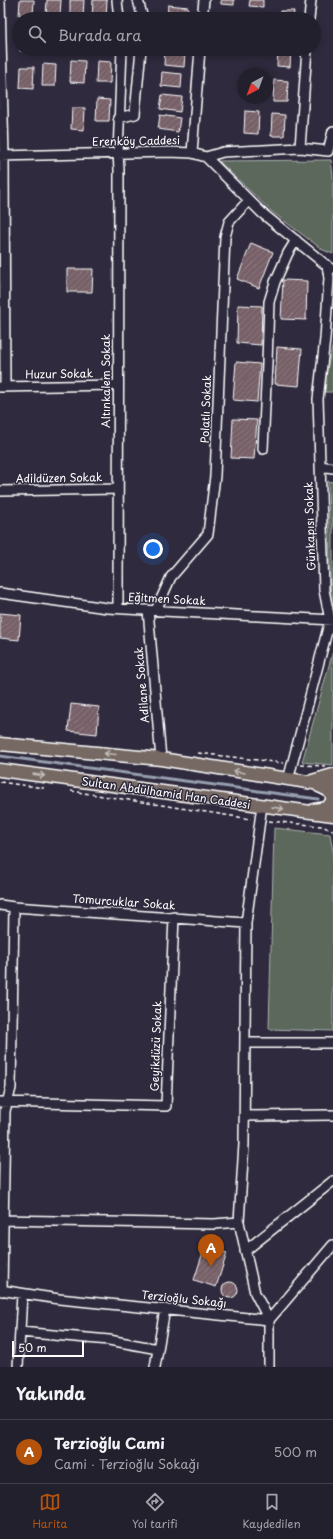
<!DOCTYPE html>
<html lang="tr">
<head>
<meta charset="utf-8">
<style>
	body { margin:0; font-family:"Playpen Sans",sans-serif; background:#2f2d3a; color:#f1f3f6 }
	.compass { position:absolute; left:237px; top:68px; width:36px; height:36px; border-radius:50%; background:#23202e; box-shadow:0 2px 6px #0003; rotate:221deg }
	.scale { position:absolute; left:12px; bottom:10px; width:72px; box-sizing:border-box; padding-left:4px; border:2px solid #fff; border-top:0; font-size:11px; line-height:14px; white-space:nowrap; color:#fff; -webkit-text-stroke:3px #2f2a3d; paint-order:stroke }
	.you { position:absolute; left:153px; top:549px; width:14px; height:14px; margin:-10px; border:3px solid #fff; border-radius:50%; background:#1a73e8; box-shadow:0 0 0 6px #1a73e833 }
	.badge { display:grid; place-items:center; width:26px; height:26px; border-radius:50%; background:#b45309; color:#fff; font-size:13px; font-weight:700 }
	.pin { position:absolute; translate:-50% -33px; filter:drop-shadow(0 1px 2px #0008) }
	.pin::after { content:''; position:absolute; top:21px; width:14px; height:12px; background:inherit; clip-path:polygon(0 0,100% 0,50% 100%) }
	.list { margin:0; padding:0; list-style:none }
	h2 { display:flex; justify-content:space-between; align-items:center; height:52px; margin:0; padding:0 16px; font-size:17px }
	h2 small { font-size:13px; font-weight:400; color:#a3a3aa }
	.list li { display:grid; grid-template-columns:26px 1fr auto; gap:12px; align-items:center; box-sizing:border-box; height:64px; padding:0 16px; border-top:1px solid #403e4a }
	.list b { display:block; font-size:15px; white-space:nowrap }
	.list p { margin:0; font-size:13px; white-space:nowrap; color:#a3a3aa }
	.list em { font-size:13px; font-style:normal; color:#a3a3aa }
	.icon { flex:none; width:22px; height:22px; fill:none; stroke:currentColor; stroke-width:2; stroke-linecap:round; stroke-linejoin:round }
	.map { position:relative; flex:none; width:333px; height:1367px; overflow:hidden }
	.search { position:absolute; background:#23202e; box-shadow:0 2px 6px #0003; left:12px; right:12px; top:12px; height:44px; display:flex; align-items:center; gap:10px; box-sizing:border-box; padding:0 14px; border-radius:22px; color:#a3a3aa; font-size:15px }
	.sheet { height:116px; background:#23202e }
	nav { display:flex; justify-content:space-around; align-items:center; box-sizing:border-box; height:56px; border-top:1px solid #403e4a; background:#23202e; font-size:11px; color:#a3a3aa }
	nav a { display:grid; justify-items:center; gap:2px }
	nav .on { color:#b45309 }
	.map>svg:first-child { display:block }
</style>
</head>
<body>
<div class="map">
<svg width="333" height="1367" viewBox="0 0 333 1367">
	<defs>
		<pattern id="building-hatch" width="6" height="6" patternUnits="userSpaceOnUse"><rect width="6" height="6" fill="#776067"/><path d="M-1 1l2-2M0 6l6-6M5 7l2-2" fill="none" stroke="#8b787e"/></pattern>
	</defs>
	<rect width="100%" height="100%" fill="#2f2a3d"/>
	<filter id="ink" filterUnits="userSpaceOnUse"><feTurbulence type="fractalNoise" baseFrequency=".025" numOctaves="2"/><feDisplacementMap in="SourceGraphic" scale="8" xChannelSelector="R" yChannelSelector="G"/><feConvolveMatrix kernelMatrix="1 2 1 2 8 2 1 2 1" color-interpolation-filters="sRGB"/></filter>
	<g filter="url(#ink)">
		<path fill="#5b675c" stroke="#adb3ae" d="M331 160 333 176V254L323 250 271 211 219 161Z
			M333 344V392H325L327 368Z
			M328 481 333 482V610H331Z
			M333 651V765L302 762Z
			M274 828 330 834 333 851V1031L269 1029Z"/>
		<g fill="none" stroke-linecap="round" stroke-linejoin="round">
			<path stroke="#97a0b0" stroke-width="3" d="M0 756 318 799"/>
		</g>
		<path fill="url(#building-hatch)" stroke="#fff" d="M20 0H34L33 16 19 15Z
			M47 0H61L60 16H46Z
			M70 0H84L83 19 70 18Z
			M93 0H107L106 19H92Z
			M221 0H234V5L221 4Z
			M250 0H263V7L249 6Z
			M168 5 188 7 187 19H167Z
			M280 11H294L293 19H280Z
			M20 49H33V51H20Z
			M72 49H86V50H72Z
			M278 49H291L290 67 277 66Z
			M165 50 185 53 184 67 164 65Z
			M71 60 85 61 84 83 70 82Z
			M97 61 111 62 110 83H96Z
			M43 64 56 65 55 86H42Z
			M21 67H34L33 89 20 88Z
			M162 72 182 74 181 88 161 86Z
			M274 80 288 81 287 102H273Z
			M162 95 182 97 180 112 160 109Z
			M97 99 110 100 109 121H96Z
			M72 108H85L84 130 71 129Z
			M245 111 259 112 258 134 244 133Z
			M272 114 285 115 284 136H271Z
			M160 115 180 118 178 132 158 129Z
			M251 243 273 252 259 288 237 279Z
			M67 269H93L92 292H67Z
			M283 280 307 281 306 320 281 319Z
			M238 305 262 306 261 345 237 343Z
			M277 347 302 349 299 386 275 384Z
			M236 362 260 364 257 402 233 400Z
			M233 419 257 420 254 459 231 458Z
			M0 613 21 615 19 640 0 638Z
			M71 704 99 707 97 734 68 731Z
			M205 1246 227 1253 216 1287 194 1280Z
			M222 1290a8 8 0 1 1 16 0a8 8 0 1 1-16 0Z"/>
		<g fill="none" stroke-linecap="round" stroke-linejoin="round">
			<g stroke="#fff" stroke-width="12">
				<path id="minor" d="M0 0 4 156 5 387
					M117 0 119 19
					M138 0 143 19
					M202 19 204 0
					M309 19 311 0
					M118 118 135 114 141 49
					M300 148 328 151 333 131
					M192 153 200 49
					M0 156 170 152 192 153 206 157 262 213 331 269
					M206 157 223 152 300 148 307 49
					M0 387 118 385
					M263 449 267 363 269 302 275 282 288 253 296 240
					M320 466 333 468
					M0 491 118 489
					M0 593 107 608 333 620
					M118 608 119 170 118 153 122 49
					M148 610 161 759
					M156 610 171 577 208 534 215 476 225 237 229 222 249 200
					M288 780 330 620 324 590 318 399 325 339 329 278 327 265
					M262 805 246 923 244 1144 239 1222 255 1293 269 1320V1367
					M0 905 14 907 246 923
					M245 1043H333
					M0 1102 166 1106 174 917
					M245 1116 333 1115
					M3 1220 214 1224 239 1222
					M245 1251 333 1181
					M0 1290 59 1299 269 1320 333 1245
					M2 1291 5 1111 11 1088 14 907
					M20 1332 109 1340 158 1349
					M18 1367 22 1294
					M155 1367 165 1309"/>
			</g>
			<g stroke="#fff" stroke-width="15">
				<path id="major" d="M0 744 161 759 333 786
					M0 770 333 815
					M309 782 333 775
					M314 810 327 808 333 800C332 791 326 789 319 786"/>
			</g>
			<path stroke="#fff" stroke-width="1.5" stroke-dasharray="4 3" stroke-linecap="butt" d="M198 753 283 763
				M301 765 325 766
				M0 782 44 788
				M71 791 251 819
				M269 821 321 826 333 830"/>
			<use href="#minor" stroke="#2f2a3d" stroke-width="9"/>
			<use href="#major" stroke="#766964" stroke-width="12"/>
		</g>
		<defs><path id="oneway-shaft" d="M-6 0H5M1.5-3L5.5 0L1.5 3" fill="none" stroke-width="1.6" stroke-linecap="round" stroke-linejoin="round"/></defs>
		<g stroke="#c1bcb9">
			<use href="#oneway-shaft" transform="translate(110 754) rotate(-175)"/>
			<use href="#oneway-shaft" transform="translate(239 772) rotate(-171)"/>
			<use href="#oneway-shaft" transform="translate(39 775) rotate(8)"/>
			<use href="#oneway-shaft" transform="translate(278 808) rotate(8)"/>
		</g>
	</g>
	<g text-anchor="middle" stroke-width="3" stroke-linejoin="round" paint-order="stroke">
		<g font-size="11" fill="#fff" stroke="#2f2a3d">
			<text transform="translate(136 141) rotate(-1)" y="4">Erenköy Caddesi</text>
			<text transform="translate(59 374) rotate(-1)" y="4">Huzur Sokak</text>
			<text transform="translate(106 381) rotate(-90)" y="4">Altınkalem Sokak</text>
			<text transform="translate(206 409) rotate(-88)" y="4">Polatlı Sokak</text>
			<text transform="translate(59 478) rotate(-1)" y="4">Adildüzen Sokak</text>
			<text transform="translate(310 526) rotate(-92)" y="4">Günkapısı Sokak</text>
			<text transform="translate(167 599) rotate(3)" y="4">Eğitmen Sokak</text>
			<text transform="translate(142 685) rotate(-95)" y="4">Adilane Sokak</text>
			<text transform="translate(166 793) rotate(8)" y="4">Sultan Abdülhamid Han Caddesi</text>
			<text transform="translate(124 902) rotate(4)" y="4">Tomurcuklar Sokak</text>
			<text transform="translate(156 1046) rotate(-88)" y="4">Geyikdüzü Sokak</text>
			<text transform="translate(184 1299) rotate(6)" y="4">Terzioğlu Sokağı</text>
		</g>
	</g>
</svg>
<svg class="compass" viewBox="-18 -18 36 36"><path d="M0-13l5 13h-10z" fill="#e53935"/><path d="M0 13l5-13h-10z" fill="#a3a3aa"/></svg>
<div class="scale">50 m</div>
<div class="you"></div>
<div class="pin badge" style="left:211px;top:1267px">A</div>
<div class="search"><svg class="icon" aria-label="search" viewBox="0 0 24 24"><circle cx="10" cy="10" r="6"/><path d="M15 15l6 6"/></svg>Burada ara</div>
</div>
<section class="sheet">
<h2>Yakında<small></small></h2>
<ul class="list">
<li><span class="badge">A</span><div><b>Terzioğlu Cami</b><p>Cami · Terzioğlu Sokağı</p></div><em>500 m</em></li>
</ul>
</section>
<nav>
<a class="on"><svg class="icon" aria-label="map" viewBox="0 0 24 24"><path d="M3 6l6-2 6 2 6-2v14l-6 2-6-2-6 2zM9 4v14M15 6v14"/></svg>Harita</a>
<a><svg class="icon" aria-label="directions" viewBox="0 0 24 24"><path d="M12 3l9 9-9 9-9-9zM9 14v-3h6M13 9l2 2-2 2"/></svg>Yol tarifi</a>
<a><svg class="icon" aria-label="saved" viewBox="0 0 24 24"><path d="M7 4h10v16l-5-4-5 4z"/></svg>Kaydedilen</a>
</nav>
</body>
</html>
